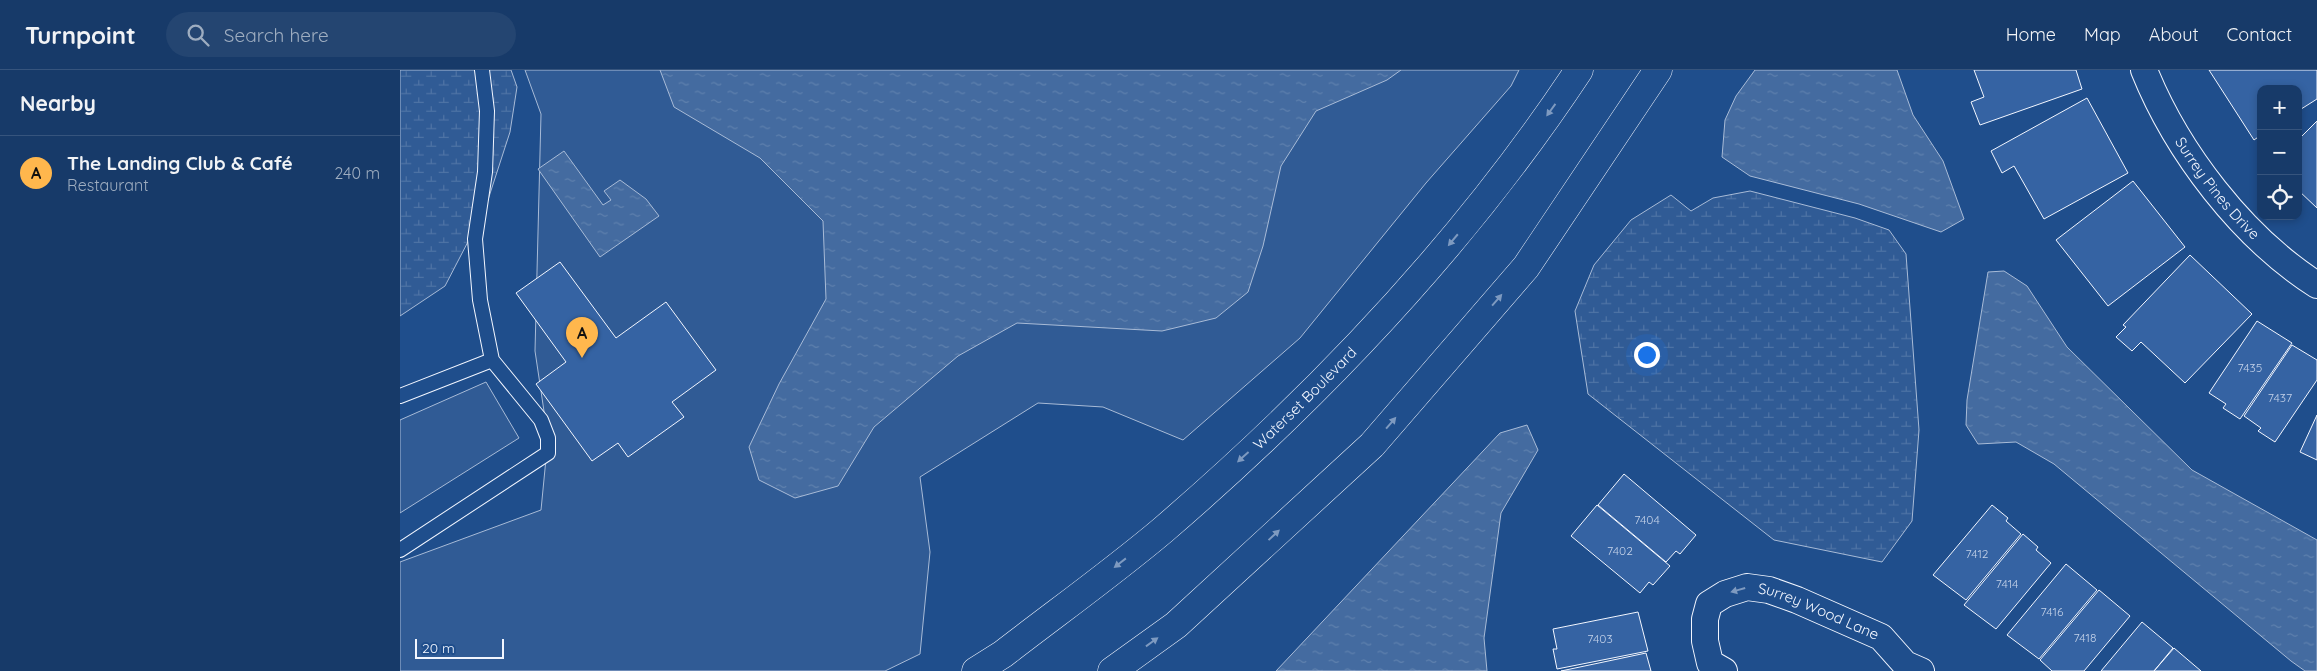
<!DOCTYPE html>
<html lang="en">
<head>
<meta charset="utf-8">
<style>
	body { margin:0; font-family:Quicksand,sans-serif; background:#244571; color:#f1f3f6 }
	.controls { position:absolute; right:15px; top:15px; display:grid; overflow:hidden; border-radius:10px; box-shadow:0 2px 8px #0003 }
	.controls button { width:45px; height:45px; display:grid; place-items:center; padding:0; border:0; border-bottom:1px solid #36547d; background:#173a69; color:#f1f3f6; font:25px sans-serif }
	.scale { position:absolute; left:15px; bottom:12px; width:89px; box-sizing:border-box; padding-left:5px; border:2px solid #f2f6ff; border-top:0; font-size:14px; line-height:18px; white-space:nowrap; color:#f2f6ff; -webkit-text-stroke:4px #1f4e8c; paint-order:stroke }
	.you { position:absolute; left:1246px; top:284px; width:18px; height:18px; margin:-12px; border:4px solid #fff; border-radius:50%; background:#1a73e8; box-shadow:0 0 0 8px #1a73e833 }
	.badge { display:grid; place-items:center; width:32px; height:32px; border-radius:50%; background:#ffb74d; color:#111; font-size:16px; font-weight:700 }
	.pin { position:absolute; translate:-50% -41px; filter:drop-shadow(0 1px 2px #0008) }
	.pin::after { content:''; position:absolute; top:26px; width:18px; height:15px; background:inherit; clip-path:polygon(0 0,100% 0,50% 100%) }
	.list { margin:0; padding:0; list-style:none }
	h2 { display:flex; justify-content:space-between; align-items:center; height:65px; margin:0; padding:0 20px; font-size:21px }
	h2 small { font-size:16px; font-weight:400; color:#9eadc0 }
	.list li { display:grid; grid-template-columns:32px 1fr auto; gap:15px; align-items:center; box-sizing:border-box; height:75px; padding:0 20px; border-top:1px solid #36547d }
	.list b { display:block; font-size:19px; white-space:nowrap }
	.list p { margin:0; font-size:16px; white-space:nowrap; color:#9eadc0 }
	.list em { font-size:16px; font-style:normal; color:#9eadc0 }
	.icon { flex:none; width:28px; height:28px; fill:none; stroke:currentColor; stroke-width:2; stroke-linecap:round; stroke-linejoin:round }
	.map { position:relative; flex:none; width:1917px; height:601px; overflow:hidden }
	header { display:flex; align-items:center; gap:30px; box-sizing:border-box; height:70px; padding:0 25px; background:#173a69; border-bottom:1px solid #36547d }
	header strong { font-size:24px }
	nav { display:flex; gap:28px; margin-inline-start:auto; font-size:18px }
	.search { width:350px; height:45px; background:#244571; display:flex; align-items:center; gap:12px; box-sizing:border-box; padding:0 18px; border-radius:28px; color:#9eadc0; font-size:19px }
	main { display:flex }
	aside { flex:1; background:#173a69 }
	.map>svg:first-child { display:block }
</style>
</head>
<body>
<header>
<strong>Turnpoint</strong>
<div class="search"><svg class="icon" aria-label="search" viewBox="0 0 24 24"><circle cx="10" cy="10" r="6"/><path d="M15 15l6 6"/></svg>Search here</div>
<nav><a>Home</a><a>Map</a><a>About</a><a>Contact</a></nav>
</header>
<main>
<aside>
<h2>Nearby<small></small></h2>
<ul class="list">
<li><span class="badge">A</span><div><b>The Landing Club &amp; Café</b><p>Restaurant</p></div><em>240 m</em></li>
</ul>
</aside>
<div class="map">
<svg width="1917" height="601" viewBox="0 0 1917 601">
	<defs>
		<pattern id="wetland-marsh" width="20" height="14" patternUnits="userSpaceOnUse" patternTransform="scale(1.25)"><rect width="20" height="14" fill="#305b95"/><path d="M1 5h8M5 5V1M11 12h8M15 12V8" fill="none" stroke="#4e73a5"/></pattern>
		<pattern id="water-ripples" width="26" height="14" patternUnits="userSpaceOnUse" patternTransform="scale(1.25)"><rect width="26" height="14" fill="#446ba0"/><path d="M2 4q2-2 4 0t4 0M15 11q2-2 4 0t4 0" fill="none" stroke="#5f81ae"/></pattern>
	</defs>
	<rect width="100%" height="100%" fill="#1f4e8c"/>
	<path fill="#305b95" stroke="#a8bbd7" d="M125 0H1119L1111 16 1026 113 900 268 783 370 703 337 638 333 520 407 530 482 520 584 485 601H0V492L141 440 148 368 135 281 141 44Z
		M86 312 119 368 0 443V350Z"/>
	<path fill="url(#wetland-marsh)" stroke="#a8bbd7" d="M0 0H111L117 17 110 62 85 139 45 216 0 246Z
		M1350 121 1455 148 1489 160 1506 184 1519 360 1512 451 1482 492 1374 470 1188 324 1175 241 1194 195 1231 150 1271 125 1291 141 1313 128Z"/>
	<path fill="url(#water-ripples)" stroke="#a8bbd7" d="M260 0H1001L987 10 916 41 881 96 863 176 848 222 816 248 762 261 617 253 558 286 474 357 438 416 395 428 359 410 349 377 379 314 426 229 423 151 360 88 274 37Z
		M1355 0H1497L1513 45 1543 91 1564 149 1541 162 1459 134 1350 106 1322 87 1325 50 1336 26Z
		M164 81 203 135 211 130 204 121 220 110 246 129 259 146 200 187 138 99Z
		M1604 201 1627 216 1667 277 1792 400 1917 470V601H1905L1891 591 1654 394 1616 372 1578 374 1566 355 1567 330 1588 202Z
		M1127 355 1138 380 1101 443 1084 568 1087 601H876L1100 363Z"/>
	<path fill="#3563a3" stroke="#f2f6ff" d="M1574 0H1676L1682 19 1580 55 1571 32 1584 27Z
		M1809 0H1917V29L1898 41V19H1861V65L1854 70Z
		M1687 28 1728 103 1644 149 1614 96 1602 103 1591 81Z
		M1917 51V138L1898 120V70Z
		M1733 111 1785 177 1708 236 1656 170Z
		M1790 185 1852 244 1785 313 1741 272 1732 281 1716 267 1726 257 1723 255Z
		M160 192 216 268 266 232 316 300 272 332 284 347 228 387 218 373 192 391 136 314 166 292 116 223Z
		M1857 251 1892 273 1840 349 1823 338 1826 334 1809 323Z
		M1892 275 1917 290V310L1875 372 1858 361 1861 358 1844 346Z
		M1917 345V390L1900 382Z
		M1224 404 1296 465 1280 484 1276 481 1266 492 1198 435Z
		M1197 435 1270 496 1253 515 1249 512 1240 523 1171 466Z
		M1592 435 1608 448 1606 451 1621 464 1566 530 1533 505Z
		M1623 464 1638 477 1636 480 1651 493 1596 559 1564 535Z
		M1666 494 1697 520 1639 589 1607 565Z
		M1699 520 1730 546 1684 601H1652L1640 590Z
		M1238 542 1248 581 1157 599 1153 579H1157L1153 559Z
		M1742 552 1773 578 1754 601H1701Z
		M1774 578 1801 601H1754Z
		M1246 583 1251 601H1161Z"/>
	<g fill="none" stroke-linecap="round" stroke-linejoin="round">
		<g stroke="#f2f6ff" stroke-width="16">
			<path id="lane" d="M0 326 92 290 80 230 75 169 85 102 87 41 82 0
				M0 480 148 383V368L141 350 92 290"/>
		</g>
		<g stroke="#f2f6ff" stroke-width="28">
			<g id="street">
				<path id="s1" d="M1744 0C1777 82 1842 167 1917 215"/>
				<path id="s2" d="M1324 601 1310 593 1305 571V549L1309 534 1325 524 1347 517 1369 520 1397 530 1481 567 1505 594 1521 601"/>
			</g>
		</g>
		<g stroke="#f2f6ff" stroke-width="29">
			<g id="secondary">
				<path id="s3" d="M576 601 603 584C656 543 712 503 763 460 921 324 1064 174 1179 0"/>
				<path d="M712 601 776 555 972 375 1126 197 1258 0"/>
			</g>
		</g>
		<use href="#lane" stroke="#1f4e8c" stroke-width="14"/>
		<use href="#street" stroke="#1f4e8c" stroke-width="26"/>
		<use href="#secondary" stroke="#1f4e8c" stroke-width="28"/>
	</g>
	<defs><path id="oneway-solid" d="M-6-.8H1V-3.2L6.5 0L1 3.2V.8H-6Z" transform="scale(1.25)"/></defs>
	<g fill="#7e9ac0">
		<use href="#oneway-solid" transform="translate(1151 40) rotate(126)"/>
		<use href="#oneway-solid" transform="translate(1053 170) rotate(130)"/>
		<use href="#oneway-solid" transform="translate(1097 230) rotate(-49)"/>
		<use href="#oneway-solid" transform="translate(991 353) rotate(-49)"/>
		<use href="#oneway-solid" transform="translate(843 387) rotate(138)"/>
		<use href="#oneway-solid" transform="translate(874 465) rotate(-43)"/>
		<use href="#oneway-solid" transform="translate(720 493) rotate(142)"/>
		<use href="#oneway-solid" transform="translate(1338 520) rotate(164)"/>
		<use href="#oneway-solid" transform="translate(752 572) rotate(-36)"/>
	</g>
	<g text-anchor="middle" stroke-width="4" stroke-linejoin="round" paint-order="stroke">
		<g font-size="12" fill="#c3d1e8">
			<text x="1850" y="302">7435</text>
			<text x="1880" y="332">7437</text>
			<text x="1247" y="454">7404</text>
			<text x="1220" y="485">7402</text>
			<text x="1577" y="488">7412</text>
			<text x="1607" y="518">7414</text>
			<text x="1652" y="546">7416</text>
			<text x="1685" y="572">7418</text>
			<text x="1200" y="573">7403</text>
		</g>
		<g font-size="15" fill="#f2f6ff" stroke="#1f4e8c">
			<text dy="5" stroke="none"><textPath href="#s1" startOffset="140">Surrey Pines Drive</textPath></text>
			<text dy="5" stroke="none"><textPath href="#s3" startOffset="428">Waterset Boulevard</textPath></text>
			<text dy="5" stroke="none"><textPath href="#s2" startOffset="194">Surrey Wood Lane</textPath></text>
		</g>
	</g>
</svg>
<div class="controls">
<button>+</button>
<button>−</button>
<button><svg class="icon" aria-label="locate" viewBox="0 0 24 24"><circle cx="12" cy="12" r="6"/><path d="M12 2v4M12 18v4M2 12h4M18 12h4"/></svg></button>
</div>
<div class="scale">20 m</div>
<div class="you"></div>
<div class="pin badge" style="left:182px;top:288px">A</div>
</div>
</main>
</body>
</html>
